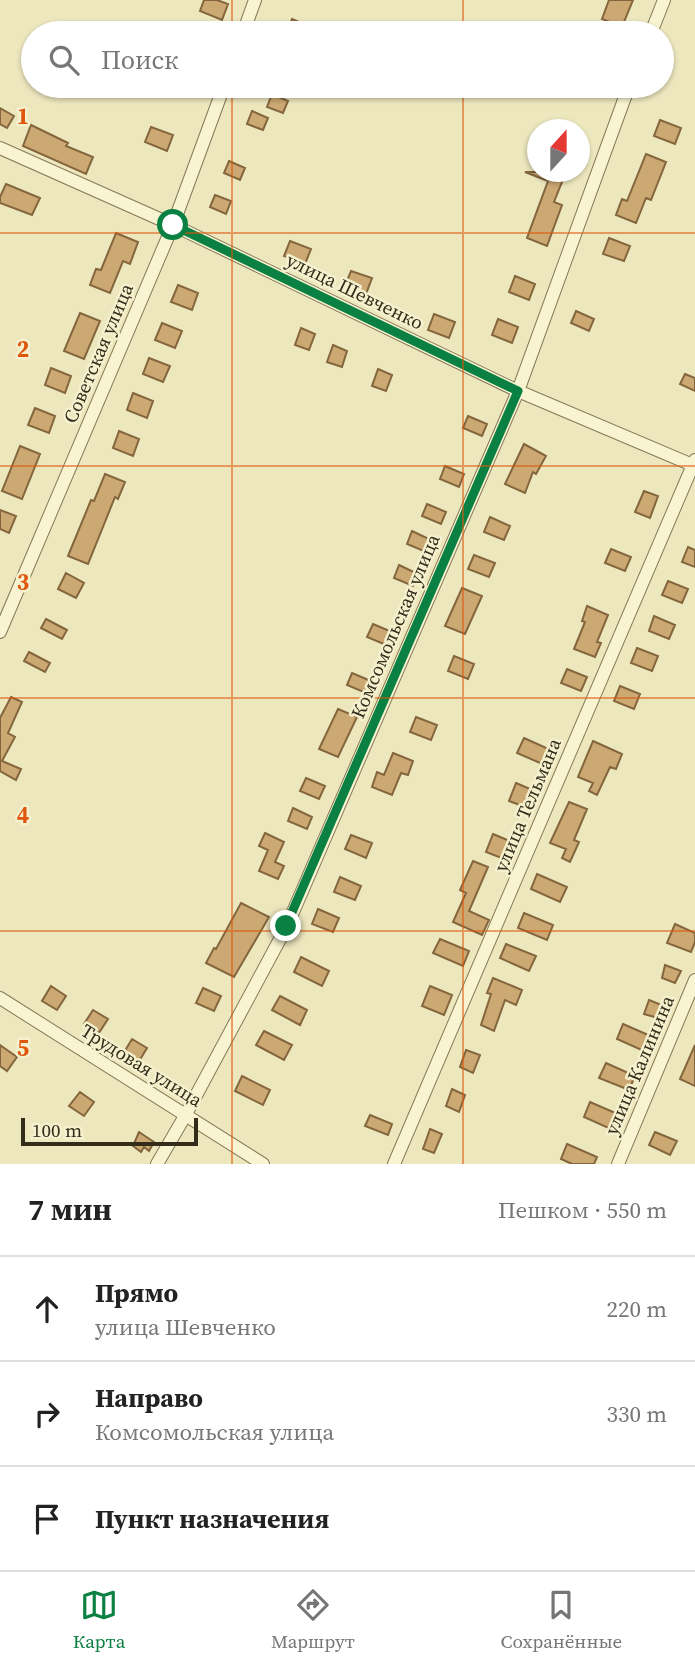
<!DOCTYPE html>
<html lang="ru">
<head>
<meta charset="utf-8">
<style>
	body { margin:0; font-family:"Source Serif 4",serif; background:#f6f6f6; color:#222 }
	.compass { position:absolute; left:527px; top:119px; width:63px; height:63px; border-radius:50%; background:#fff; box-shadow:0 2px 5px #0004; rotate:21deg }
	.scale { position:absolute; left:21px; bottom:18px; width:177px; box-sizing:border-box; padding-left:7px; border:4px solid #342c1b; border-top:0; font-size:19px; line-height:24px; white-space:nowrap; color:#342c1b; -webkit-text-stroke:5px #f5f0cd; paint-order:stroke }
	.stop { position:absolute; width:21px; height:21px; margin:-16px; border:5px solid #0b8043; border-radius:50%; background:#fff }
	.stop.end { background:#0b8043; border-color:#fff; box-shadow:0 2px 7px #0008 }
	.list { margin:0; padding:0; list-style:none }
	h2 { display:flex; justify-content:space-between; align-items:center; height:91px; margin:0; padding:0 28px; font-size:30px }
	h2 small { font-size:23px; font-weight:400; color:#767676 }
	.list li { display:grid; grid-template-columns:46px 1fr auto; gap:21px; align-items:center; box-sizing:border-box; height:105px; padding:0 28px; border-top:2px solid #e0e0e0 }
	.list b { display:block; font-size:26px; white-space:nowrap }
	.list p { margin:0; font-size:23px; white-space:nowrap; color:#767676 }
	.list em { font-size:23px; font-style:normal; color:#767676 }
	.icon { flex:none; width:38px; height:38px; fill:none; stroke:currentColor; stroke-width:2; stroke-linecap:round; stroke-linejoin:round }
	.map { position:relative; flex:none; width:695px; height:1164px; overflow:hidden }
	.search { position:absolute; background:#fff; box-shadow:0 2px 5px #0004; left:21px; right:21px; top:21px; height:77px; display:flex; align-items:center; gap:18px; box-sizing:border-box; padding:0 24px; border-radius:38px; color:#767676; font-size:26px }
	.sheet { height:406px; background:#fff }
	nav { display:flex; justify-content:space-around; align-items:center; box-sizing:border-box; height:98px; border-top:2px solid #e0e0e0; background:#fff; font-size:19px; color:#767676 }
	nav a { display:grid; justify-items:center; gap:4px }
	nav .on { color:#0b8043 }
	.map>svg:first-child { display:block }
</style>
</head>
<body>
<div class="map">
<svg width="695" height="1164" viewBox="0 0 695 1164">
	<rect width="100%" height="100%" fill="#ede7be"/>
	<path fill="#cca873" stroke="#84663d" stroke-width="2" d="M204 0H217L228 4 222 20 200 11Z
		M609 0H633L622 27 602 19Z
		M292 19 308 26 305 33H286Z
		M272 94 288 101 283 113 267 107Z
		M0 108 14 116 7 128 0 124Z
		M252 111 268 118 263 130 247 124Z
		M660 120 681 128 675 144 654 136Z
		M31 125 68 143 66 146 93 157 86 174 23 146Z
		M151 127 173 135 167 151 145 142Z
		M646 154 666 162 651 200 646 198 636 223 616 215 622 199 627 201Z
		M229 161 245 168 240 180 224 173Z
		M525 172H566L554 202 562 205 547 246 527 238 548 181Z
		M6 184 40 198 32 215 0 203V197Z
		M215 195 231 201 226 214 210 207Z
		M116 233 138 242 130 264 123 261 110 293 90 285 96 269 101 270Z
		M609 238 630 246 624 261 603 254Z
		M290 241 311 249 305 264 284 256Z
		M351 271 372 278 366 294 345 286Z
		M515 276 535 284 529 300 509 292Z
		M178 285 198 293 192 310 171 302Z
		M576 311 594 319 589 331 571 323Z
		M80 313 100 321 84 359 64 351Z
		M434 314 455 322 449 338 428 330Z
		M498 319 518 327 512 343 492 335Z
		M162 323 182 331 175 348 155 340Z
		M301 328 315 334 309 350 295 345Z
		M333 345 347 351 342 367 327 362Z
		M149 358 170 366 163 382 143 374Z
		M51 368 71 376 65 393 45 385Z
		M378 369 392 375 386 391 372 386Z
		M685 374 695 378V391L680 384Z
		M133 393 153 401 147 418 127 410Z
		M35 408 55 416 49 433 28 425Z
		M468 416 487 424 482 436 463 428Z
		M119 431 139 439 133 456 113 448Z
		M524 444 546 456 536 474 533 472 525 493 505 484Z
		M20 446 40 454 22 499 2 491Z
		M445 466 464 474 459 487 440 479Z
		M105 474 125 482 118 499 115 497 88 564 68 556 91 500 94 501Z
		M644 491 658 496 650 518 635 512Z
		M427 504 446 512 441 524 422 516Z
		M0 510 16 516 9 533 0 529Z
		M490 517 510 526 504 540 484 532Z
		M412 531 431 540 426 552 407 544Z
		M688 547 695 550V567L682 562Z
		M611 549 631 557 625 571 605 563Z
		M474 555 495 563 489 577 468 569Z
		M399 565 418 574 413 586 394 578Z
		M66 573 84 583 76 598 58 589Z
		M668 581 688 589 682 603 662 595Z
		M462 588 482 596 465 634 445 626Z
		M587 606 608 615 597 642 601 643 595 657 574 649 585 622 582 621Z
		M654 616 675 625 669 639 649 631Z
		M46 619 67 630 62 639 41 628Z
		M373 624 392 632 386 645 367 637Z
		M637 648 658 656 652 671 631 663Z
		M29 652 50 663 45 672 24 661Z
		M454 656 474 664 468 679 448 671Z
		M567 669 587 677 581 691 561 683Z
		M352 673 371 681 366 693 347 685Z
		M620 686 640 694 634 709 614 701Z
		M11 697 22 702 8 733 15 737 2 761 21 769 16 780 0 771V718Z
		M338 709 357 717 338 757 319 749Z
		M416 717 437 725 431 740 410 732Z
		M524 738 553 751 547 766 517 753Z
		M593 741 622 754 616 769 610 767 597 795 589 791 593 783 578 777Z
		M393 753 413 761 408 775 401 773 392 795 372 787 377 772 384 775Z
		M306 778 325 786 319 799 300 791Z
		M516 783 535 791 528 808 509 801Z
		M569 802 587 809 574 840 579 842 570 862 562 858 566 849 550 843Z
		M293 808 312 817 307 829 288 821Z
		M265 833 284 842 275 862 284 866 278 879 259 871 268 850 259 846Z
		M493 834 512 842 504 859 486 852Z
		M351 835 372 843 366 858 345 849Z
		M473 861 488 867 469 911 489 920 482 935 453 922 466 893 460 890Z
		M537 874 567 887 560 902 531 889Z
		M340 877 361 886 355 900 334 892Z
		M241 903 269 917 234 977 206 963 214 948 216 949Z
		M318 909 339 918 333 932 312 924Z
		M524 913 553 925 547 940 518 928Z
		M675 924 695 933V942L691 952 667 943Z
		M440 939 469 951 463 966 433 953Z
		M506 944 536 956 529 971 500 958Z
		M301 957 329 971 322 986 294 972Z
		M665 965 681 971 675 983 662 978Z
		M493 978 522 990 516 1005 505 1000 494 1031 481 1025 491 994 487 993Z
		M51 986 66 996 57 1010 42 1001Z
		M430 986 452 995 444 1015 422 1006Z
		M203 988 221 996 214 1011 196 1003Z
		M280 996 307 1010 300 1025 272 1010Z
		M649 1000 664 1006 658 1018 644 1014Z
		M93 1010 108 1019 99 1033 84 1024Z
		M623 1024 653 1037 646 1052 617 1039Z
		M264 1031 292 1045 284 1060 256 1045Z
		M132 1039 147 1048 138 1063 123 1054Z
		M0 1045 17 1057 7 1071 0 1066Z
		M695 1045V1086L680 1079Z
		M466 1050 480 1055 473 1073 460 1067Z
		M606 1063 635 1076 629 1090 599 1078Z
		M242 1076 270 1090 263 1105 235 1091Z
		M452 1089 465 1095 459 1112 446 1106Z
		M80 1092 94 1102 84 1116 69 1106Z
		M590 1102 620 1115 613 1130 584 1117Z
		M370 1115 392 1124 388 1135 365 1126Z
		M430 1129 442 1134 434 1153 423 1149Z
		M139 1132 154 1142 149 1151 144 1147 141 1152 133 1146Z
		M655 1132 677 1141 670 1155 649 1145Z
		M567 1144 597 1157 594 1164H572L561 1159Z"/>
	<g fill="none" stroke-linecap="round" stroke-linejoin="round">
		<g stroke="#857857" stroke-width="14">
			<path id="street" d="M243 33 255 0
				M651 33 664 0
				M0 148 173 225 518 391 695 466
				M0 632 173 225 224 86
				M0 998 263 1164
				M157 1164 185 1116 287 926 518 391 629 86
				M394 1164 695 460
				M618 1164 695 980"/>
		</g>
		<use href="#street" stroke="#f8f4d1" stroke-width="12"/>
	</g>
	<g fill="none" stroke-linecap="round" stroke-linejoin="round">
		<path stroke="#0b8043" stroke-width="9" d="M173 225 518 391 286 926"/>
	</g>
	<path fill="none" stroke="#df570d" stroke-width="2" stroke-opacity="0.55" d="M232 0V33M463 0V33M232 86V1164M463 86V1164M0 233H695M0 466H695M0 698H695M0 931H695"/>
	<g text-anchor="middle" stroke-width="5" stroke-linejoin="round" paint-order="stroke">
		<g font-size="19" fill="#342c1b" stroke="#f5f0cd">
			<text transform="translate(355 291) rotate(26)" y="7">улица Шевченко</text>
			<text transform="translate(98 353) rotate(-67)" y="7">Советская улица</text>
			<text transform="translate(395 626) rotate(-67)" y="7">Комсомольская улица</text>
			<text transform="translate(527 805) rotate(-67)" y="7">улица Тельмана</text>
			<text transform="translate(142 1065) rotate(32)" y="7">Трудовая улица</text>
			<text transform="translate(639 1065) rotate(-67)" y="7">улица Калинина</text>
		</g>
	</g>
	<g font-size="23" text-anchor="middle" font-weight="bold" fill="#df570d" stroke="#f5f0cd" stroke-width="5" stroke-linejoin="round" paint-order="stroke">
		<text x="23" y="124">1</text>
		<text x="23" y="357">2</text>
		<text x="23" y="590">3</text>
		<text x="23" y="823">4</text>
		<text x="23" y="1056">5</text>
	</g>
</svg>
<svg class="compass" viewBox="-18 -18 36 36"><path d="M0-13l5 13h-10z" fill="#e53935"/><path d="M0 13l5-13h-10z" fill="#767676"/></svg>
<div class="scale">100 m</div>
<div class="stop" style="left:173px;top:225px"></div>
<div class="stop end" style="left:286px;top:926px"></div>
<div class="search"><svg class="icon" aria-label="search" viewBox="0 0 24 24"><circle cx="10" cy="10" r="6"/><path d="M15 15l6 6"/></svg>Поиск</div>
</div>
<section class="sheet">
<h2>7 мин<small>Пешком · 550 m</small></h2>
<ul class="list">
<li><svg class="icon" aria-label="ahead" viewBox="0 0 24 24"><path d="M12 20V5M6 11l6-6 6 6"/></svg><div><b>Прямо</b><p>улица Шевченко</p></div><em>220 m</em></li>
<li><svg class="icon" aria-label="right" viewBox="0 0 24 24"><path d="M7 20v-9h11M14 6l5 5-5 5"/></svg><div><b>Направо</b><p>Комсомольская улица</p></div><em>330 m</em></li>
<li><svg class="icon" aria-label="arrive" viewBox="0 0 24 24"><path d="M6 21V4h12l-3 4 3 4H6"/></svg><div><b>Пункт назначения</b></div></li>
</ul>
</section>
<nav>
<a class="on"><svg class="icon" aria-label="map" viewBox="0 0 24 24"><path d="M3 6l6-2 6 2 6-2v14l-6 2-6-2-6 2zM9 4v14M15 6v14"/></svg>Карта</a>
<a><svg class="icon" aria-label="directions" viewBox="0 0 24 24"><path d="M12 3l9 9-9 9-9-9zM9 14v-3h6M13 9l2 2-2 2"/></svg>Маршрут</a>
<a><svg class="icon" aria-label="saved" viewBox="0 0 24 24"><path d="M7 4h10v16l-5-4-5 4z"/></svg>Сохранённые</a>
</nav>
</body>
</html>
